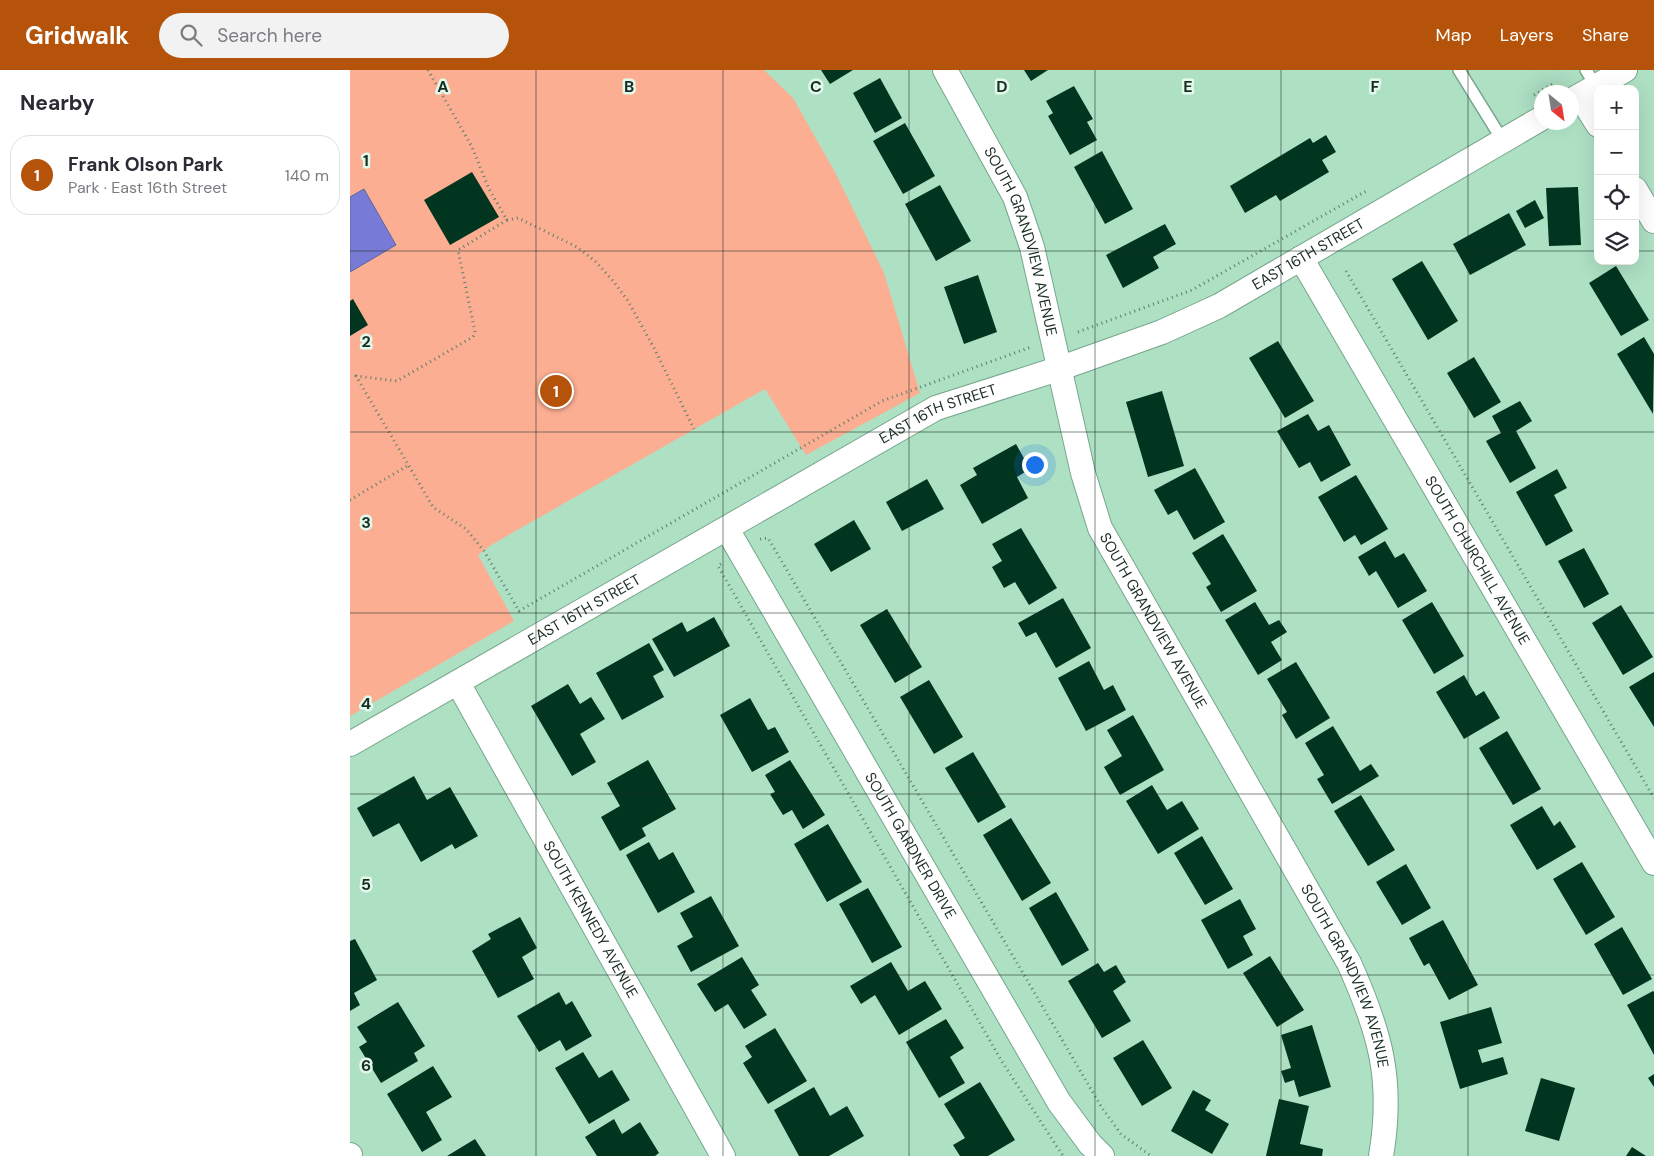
<!DOCTYPE html>
<html lang="en">
<head>
<meta charset="utf-8">
<style>
	body { margin:0; font-family:"DM Sans",sans-serif; background:#f2f2f3; color:#2b2b33 }
	.controls { position:absolute; right:15px; top:15px; display:grid; overflow:hidden; border-radius:10px; box-shadow:0 5px 20px #0002 }
	.controls button { width:45px; height:45px; display:grid; place-items:center; padding:0; border:0; border-bottom:1px solid #e1e1e2; background:#fff; color:#2b2b33; font:25px sans-serif }
	.compass { position:absolute; left:1184px; top:15px; width:45px; height:45px; border-radius:50%; background:#fff; box-shadow:0 5px 20px #0002; rotate:150deg }
	.you { position:absolute; left:684px; top:394px; width:18px; height:18px; margin:-12px; border:4px solid #fff; border-radius:50%; background:#1a73e8; box-shadow:0 0 0 8px #1a73e833 }
	.badge { display:grid; place-items:center; width:32px; height:32px; border-radius:50%; background:#b45309; color:#fff; font-size:16px; font-weight:700 }
	.pin { position:absolute; translate:-50% -50%; border:2px solid #fff; box-shadow:0 1px 5px #0006 }
	.list { margin:0; padding:0; list-style:none }
	h2 { display:flex; justify-content:space-between; align-items:center; height:65px; margin:0; padding:0 20px; font-size:21px }
	h2 small { font-size:16px; font-weight:400; color:#7c7c81 }
	.list li { display:grid; grid-template-columns:32px 1fr auto; gap:15px; align-items:center; box-sizing:border-box; height:80px; margin:0 10px 10px; padding:0 10px; border:1px solid #e1e1e2; border-radius:20px }
	.list b { display:block; font-size:19px; white-space:nowrap }
	.list p { margin:0; font-size:16px; white-space:nowrap; color:#7c7c81 }
	.list em { font-size:16px; font-style:normal; color:#7c7c81 }
	.icon { flex:none; width:28px; height:28px; fill:none; stroke:currentColor; stroke-width:2; stroke-linecap:round; stroke-linejoin:round }
	.map { position:relative; flex:none; width:1304px; height:1086px; overflow:hidden }
	header { display:flex; align-items:center; gap:30px; box-sizing:border-box; height:70px; padding:0 25px; background:#b45309; color:#fff }
	header strong { font-size:24px }
	nav { display:flex; gap:28px; margin-inline-start:auto; font-size:18px }
	.search { width:350px; height:45px; background:#f2f2f3; display:flex; align-items:center; gap:12px; box-sizing:border-box; padding:0 18px; border-radius:28px; color:#7c7c81; font-size:19px }
	main { display:flex }
	aside { flex:1; background:#fff }
	.map>svg:first-child { display:block }
</style>
</head>
<body>
<header>
<strong>Gridwalk</strong>
<div class="search"><svg class="icon" aria-label="search" viewBox="0 0 24 24"><circle cx="10" cy="10" r="6"/><path d="M15 15l6 6"/></svg>Search here</div>
<nav><a>Map</a><a>Layers</a><a>Share</a></nav>
</header>
<main>
<aside>
<h2>Nearby<small></small></h2>
<ul class="list">
<li><span class="badge">1</span><div><b>Frank Olson Park</b><p>Park · East 16th Street</p></div><em>140 m</em></li>
</ul>
</aside>
<div class="map">
<svg width="1304" height="1086" viewBox="0 0 1304 1086">
	<rect width="100%" height="100%" fill="#aee0c4"/>
	<path fill="#fbae92" d="M0 0H414L443 28 486 104 534 203 570 323 456 385 415 319 141 475 128 485 164 551 0 646Z"/>
	<path fill="#787bd5" stroke="#5c64a0" d="M14 119 46 175 0 202V127Z"/>
	<path fill="#013520" d="M471 0H503L480 14Z
		M674 0H698L681 11Z
		M530 8 552 48 525 63 503 23Z
		M724 16 743 49 737 52 747 70 720 85 698 46 703 43 696 31Z
		M555 53 585 106 553 124 523 71Z
		M976 65 986 82 972 90 979 102 930 131 926 125 895 143 880 116 960 68 963 73Z
		M752 81 783 139 755 154 724 97Z
		M122 102 149 147 100 175 74 130Z
		M590 115 621 171 586 191 555 134Z
		M1228 117 1231 175 1199 176 1196 118Z
		M1185 130 1194 148 1175 158 1166 141Z
		M1159 143 1176 175 1120 205 1103 174Z
		M815 154 826 174 803 187 809 198 773 218 756 185Z
		M1072 191 1108 251 1078 270 1042 209Z
		M1266 196 1299 250 1271 266 1239 213Z
		M628 205 647 262 614 274 594 217Z
		M3 229 18 255 0 266V231Z
		M1294 267 1304 284 1303 344 1267 284Z
		M928 271 964 331 935 348 899 288Z
		M1124 287 1151 332 1124 348 1097 303Z
		M812 321 834 396 798 407 776 332Z
		M1170 331 1182 351 1166 361 1186 398 1160 413 1136 371 1151 363 1142 346Z
		M958 344 968 361 979 355 1001 395 971 412 960 392 949 398 927 361Z
		M666 374 680 399 667 407 678 428 632 454 610 415 627 405 623 398Z
		M845 398 875 452 844 470 827 440 818 445 804 420Z
		M1207 399 1217 418 1204 425 1223 461 1196 476 1166 422Z
		M1006 405 1038 459 1011 475 1005 465 994 472 968 427Z
		M577 409 594 439 552 461 536 432Z
		M504 450 521 479 481 502 464 474Z
		M671 458 707 518 679 535 665 512 654 518 642 497 652 491 642 474Z
		M873 464 907 521 871 542 856 517 861 514 842 483Z
		M1035 471 1045 488 1054 483 1077 521 1048 538 1026 501 1019 506 1008 487Z
		M1234 478 1259 524 1234 538 1208 491Z
		M713 528 741 578 706 598 686 562 676 567 668 553Z
		M905 532 919 555 929 550 937 562 921 572 932 590 908 605 875 550Z
		M1082 532 1114 586 1084 604 1052 550Z
		M1271 535 1303 587 1273 605 1242 553Z
		M537 539 572 597 545 613 510 555Z
		M364 547 380 576 324 607 302 569 332 552 337 562Z
		M299 573 314 600 303 606 314 627 272 650 246 603Z
		M739 591 754 620 763 615 776 640 736 661 708 608Z
		M946 592 980 648 946 669 932 645 937 642 917 609Z
		M1304 602V657L1279 617Z
		M1114 605 1126 626 1134 621 1150 648 1114 669 1086 622Z
		M579 610 613 667 584 684 550 627Z
		M218 614 230 634 241 627 255 649 230 664 246 692 222 706 181 636Z
		M400 628 418 660 425 657 439 682 402 702 370 645Z
		M783 645 814 700 770 725 754 697 772 686 757 660Z
		M983 656 1010 701 1021 694 1029 706 982 734 967 709 974 705 955 673Z
		M1157 661 1191 719 1163 735 1129 678Z
		M623 682 656 737 628 753 595 698Z
		M298 690 326 739 292 758 296 766 270 781 251 747 270 736 257 713Z
		M440 690 475 745 453 759 442 740 433 745 420 724 425 722 415 705Z
		M64 706 77 730 100 717 128 766 105 779 102 774 71 792 49 753 23 767 7 738Z
		M802 715 817 740 832 731 849 759 808 784 776 731Z
		M1011 725 1045 780 1018 796 984 741Z
		M1192 736 1204 756 1210 751 1226 777 1187 800 1160 755Z
		M661 748 701 813 672 831 633 765Z
		M478 754 512 812 477 832 444 774Z
		M852 766 883 819 855 835 824 783Z
		M299 772 309 790 323 782 345 822 308 843 276 785Z
		M1232 792 1265 847 1236 865 1203 809Z
		M1056 794 1081 838 1052 855 1026 812Z
		M518 818 552 877 522 893 489 834Z
		M706 822 739 880 712 896 679 838Z
		M361 826 389 876 341 902 327 876 343 867 330 843Z
		M890 829 906 859 893 866 903 885 878 899 851 850Z
		M170 847 187 878 172 887 184 909 148 928 122 881 141 869 138 864Z
		M1093 850 1128 915 1099 930 1079 893 1074 896 1059 868Z
		M1272 857 1302 909 1273 925 1244 874Z
		M5 869 27 910 4 923 10 935 0 941V871Z
		M920 886 954 940 927 957 893 903Z
		M392 887 409 915 401 920 417 945 394 959 378 934 365 942 347 914Z
		M541 892 558 921 575 911 592 939 549 965 525 925 511 934 500 916Z
		M748 893 754 902 766 895 776 912 763 921 781 951 752 968 718 911Z
		M1303 921 1304 922V985L1277 935Z
		M209 922 216 935 222 931 242 966 216 981 210 970 189 982 167 946Z
		M48 932 75 976 64 983 68 991 31 1013 9 977 17 972 7 957Z
		M1141 937 1152 973 1128 980 1132 993 1153 987 1158 1004 1110 1019 1090 952Z
		M596 949 614 978 600 987 615 1013 589 1028 556 972Z
		M962 955 981 1017 949 1027 944 1010 935 1013 931 1001 941 998 931 965Z
		M425 958 457 1011 418 1034 393 993 402 987 395 976Z
		M793 970 822 1018 792 1036 763 988Z
		M233 982 249 1008 262 1000 280 1030 239 1054 205 998Z
		M83 996 102 1027 76 1042 92 1070 72 1082 37 1024Z
		M1304 1004V1017L1298 1008Z
		M1191 1008 1225 1018 1209 1071 1175 1061Z
		M630 1012 665 1070 638 1086H610L603 1075 615 1068 594 1034Z
		M464 1017 480 1046 497 1036 514 1066 479 1086H449L424 1040Z
		M843 1020 861 1030 855 1040 879 1054 862 1084 821 1061Z
		M929 1029 959 1036 950 1074 973 1079 972 1086H916Z
		M264 1049 272 1064 290 1052 309 1083 305 1086H247L235 1067Z
		M125 1069 136 1086H97Z
		M1282 1077 1296 1086H1276Z"/>
	<g fill="none" stroke-linecap="round" stroke-linejoin="round">
		<g stroke="#76a68c" stroke-width="14">
			<path id="lane" d="M1109 0 1153 71
				M1236 0 1246 16"/>
		</g>
		<g stroke="#76a68c" stroke-width="26">
			<g id="street">
				<path id="s1" d="M595 0 665 127 682 177 733 403 750 458 999 893C1030 962 1044 1010 1031 1086"/>
				<path d="M1230 26 1248 55"/>
				<path d="M1222 30 1275 0"/>
				<path d="M1285 119 1304 151"/>
				<path id="s2" d="M951 188 1304 793"/>
				<path id="s3" d="M377 459 709 1032 740 1074 752 1086"/>
				<path id="s4" d="M108 613 373 1086"/>
				<path id="s5" d="M0 674 586 338 711 298 812 262 869 236 1192 48"/>
				<path d="M0 1085V1086"/>
			</g>
		</g>
		<path stroke="#5d7e6c" stroke-width="3" stroke-dasharray="1 4" stroke-linecap="butt" d="M78 0 122 77 139 119 157 150 108 180 125 262 123 267 47 311 6 306 83 437 116 459 134 481 169 541 532 331 681 277
			M1184 25 1204 13
			M157 150 168 148 227 177 245 191 264 212 278 231 304 278 344 359
			M996 201 1304 728
			M728 262 842 220 1018 120
			M0 430 57 396
			M410 469 418 468 752 1038 771 1064 801 1086
			M371 494 368 496 651 990 713 1086"/>
		<use href="#lane" stroke="#fff" stroke-width="11"/>
		<use href="#street" stroke="#fff" stroke-width="24"/>
	</g>
	<path fill="none" stroke="#1a2d23" stroke-width="1" stroke-opacity="0.55" d="M186 0V1086M373 0V1086M559 0V1086M745 0V1086M931 0V1086M1118 0V1086M0 181H1248M1285 181H1304M0 362H1304M0 543H1304M0 724H1304M0 905H1304"/>
	<g text-anchor="middle" stroke-width="5" stroke-linejoin="round" paint-order="stroke">
		<g font-size="15" fill="#1a2d23" stroke="#e1faec">
			<text dy="5" stroke="none"><textPath href="#s1" startOffset="189">SOUTH GRANDVIEW AVENUE</textPath></text>
			<text dy="5" stroke="none"><textPath href="#s5" startOffset="1080">EAST 16TH STREET</textPath></text>
			<text dy="5" stroke="none"><textPath href="#s5" startOffset="675">EAST 16TH STREET</textPath></text>
			<text dy="5" stroke="none"><textPath href="#s2" startOffset="350">SOUTH CHURCHILL AVENUE</textPath></text>
			<text dy="5" stroke="none"><textPath href="#s5" startOffset="270">EAST 16TH STREET</textPath></text>
			<text dy="5" stroke="none"><textPath href="#s1" startOffset="594">SOUTH GRANDVIEW AVENUE</textPath></text>
			<text dy="5" stroke="none"><textPath href="#s3" startOffset="366">SOUTH GARDNER DRIVE</textPath></text>
			<text dy="5" stroke="none"><textPath href="#s4" startOffset="271">SOUTH KENNEDY AVENUE</textPath></text>
			<text dy="5" stroke="none"><textPath href="#s1" startOffset="999">SOUTH GRANDVIEW AVENUE</textPath></text>
		</g>
	</g>
	<g font-size="16" text-anchor="middle" font-weight="bold" fill="#1a2d23" stroke="#e1faec" stroke-width="5" stroke-linejoin="round" paint-order="stroke">
		<text x="93" y="22">A</text>
		<text x="279" y="22">B</text>
		<text x="466" y="22">C</text>
		<text x="652" y="22">D</text>
		<text x="838" y="22">E</text>
		<text x="1025" y="22">F</text>
		<text x="16" y="96">1</text>
		<text x="16" y="277">2</text>
		<text x="16" y="458">3</text>
		<text x="16" y="639">4</text>
		<text x="16" y="820">5</text>
		<text x="16" y="1001">6</text>
	</g>
</svg>
<div class="controls">
<button>+</button>
<button>−</button>
<button><svg class="icon" aria-label="locate" viewBox="0 0 24 24"><circle cx="12" cy="12" r="6"/><path d="M12 2v4M12 18v4M2 12h4M18 12h4"/></svg></button>
<button><svg class="icon" aria-label="layers" viewBox="0 0 24 24"><path d="M12 4l9 5-9 5-9-5zM3 14l9 5 9-5"/></svg></button>
</div>
<svg class="compass" viewBox="-18 -18 36 36"><path d="M0-13l5 13h-10z" fill="#e53935"/><path d="M0 13l5-13h-10z" fill="#7c7c81"/></svg>
<div class="you"></div>
<div class="pin badge" style="left:206px;top:321px">1</div>
</div>
</main>
</body>
</html>
